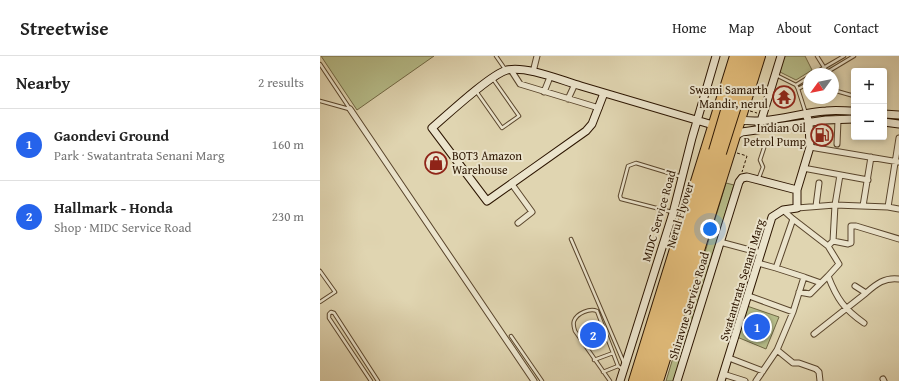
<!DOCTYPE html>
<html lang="en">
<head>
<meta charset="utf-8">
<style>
	body { margin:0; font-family:"Gentium Book Plus",serif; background:#f2f2f2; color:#222 }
	.controls { position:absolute; right:12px; top:12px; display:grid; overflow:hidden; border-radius:4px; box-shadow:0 2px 6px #0003 }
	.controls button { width:36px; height:36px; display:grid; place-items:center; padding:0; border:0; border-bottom:1px solid #e0e0e0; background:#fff; color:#222; font:20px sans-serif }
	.compass { position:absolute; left:483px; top:12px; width:36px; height:36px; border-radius:50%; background:#fff; box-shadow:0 2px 6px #0003; rotate:237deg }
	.you { position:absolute; left:390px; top:173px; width:14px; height:14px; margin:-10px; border:3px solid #fff; border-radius:50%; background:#1a73e8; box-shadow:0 0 0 6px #1a73e833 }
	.badge { display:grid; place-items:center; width:26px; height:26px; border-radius:50%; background:#2563eb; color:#fff; font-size:13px; font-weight:700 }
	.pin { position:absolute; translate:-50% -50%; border:2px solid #fff; box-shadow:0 1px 4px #0006 }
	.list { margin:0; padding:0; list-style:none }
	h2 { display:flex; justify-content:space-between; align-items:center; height:52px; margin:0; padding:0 16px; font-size:17px }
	h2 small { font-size:13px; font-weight:400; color:#767676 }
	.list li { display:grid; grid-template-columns:26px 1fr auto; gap:12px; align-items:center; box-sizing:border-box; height:72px; padding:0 16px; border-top:1px solid #e0e0e0 }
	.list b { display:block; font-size:15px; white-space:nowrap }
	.list p { margin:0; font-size:13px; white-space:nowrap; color:#767676 }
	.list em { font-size:13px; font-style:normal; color:#767676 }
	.map { position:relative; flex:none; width:579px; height:325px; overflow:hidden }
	header { display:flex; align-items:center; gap:24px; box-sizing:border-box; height:56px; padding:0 20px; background:#fff; border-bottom:1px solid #e0e0e0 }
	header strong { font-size:19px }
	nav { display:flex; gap:22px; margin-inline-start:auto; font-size:14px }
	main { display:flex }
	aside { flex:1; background:#fff }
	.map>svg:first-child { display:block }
</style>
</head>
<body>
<header>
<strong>Streetwise</strong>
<nav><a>Home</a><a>Map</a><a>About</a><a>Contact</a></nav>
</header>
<main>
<aside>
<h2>Nearby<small>2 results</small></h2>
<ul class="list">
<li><span class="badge">1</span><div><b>Gaondevi Ground</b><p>Park · Swatantrata Senani Marg</p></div><em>160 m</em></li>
<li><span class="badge">2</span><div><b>Hallmark - Honda</b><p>Shop · MIDC Service Road</p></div><em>230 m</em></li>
</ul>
</aside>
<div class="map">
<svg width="579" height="325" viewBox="0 0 579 325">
	<rect width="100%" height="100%" fill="#e0d5b1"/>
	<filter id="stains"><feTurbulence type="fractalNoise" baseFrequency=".005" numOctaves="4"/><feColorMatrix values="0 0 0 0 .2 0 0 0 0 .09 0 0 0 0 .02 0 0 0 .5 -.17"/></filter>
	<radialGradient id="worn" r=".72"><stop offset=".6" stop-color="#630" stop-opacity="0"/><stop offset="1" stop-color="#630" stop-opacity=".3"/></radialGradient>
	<path fill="#b6bc89" stroke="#716844" d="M1 0H114L37 54Z
		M463 0H485L492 14 476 24 458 15Z
		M406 127 414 129 354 325H346Z
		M427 250 459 261 446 293 417 281Z"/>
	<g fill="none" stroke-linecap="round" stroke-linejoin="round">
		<g stroke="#59452c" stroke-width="4.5">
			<path id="lane" d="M176 0 185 13
				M497 0 507 16
				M0 8 30 53
				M493 18 524 0
				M504 18 534 0
				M456 19 476 29 478 33 486 58
				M476 29 489 21
				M478 33 489 27
				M513 34 534 40
				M156 35 182 72 199 60 173 23
				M0 45 29 53
				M438 124 443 111 440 104 445 89
				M343 154 352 118
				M352 156 301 143 300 140 308 110 316 107 362 121
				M251 183 304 307
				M0 215 15 236 0 246
				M191 280 222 325
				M274 304 293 297
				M283 316 298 310
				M51 325 9 262V258L11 256 14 257 58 325
				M290 325 255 275C254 272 253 268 254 265 257 257 270 252 277 255L298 310 302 313"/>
		</g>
		<g stroke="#59452c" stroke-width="7">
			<path id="street" d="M191 14 200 28 279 52
				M213 16 217 0
				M224 36 230 21
				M248 43 255 28
				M30 53 214 325
				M517 88 518 64
				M490 91 579 106
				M483 112 548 124
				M191 127 212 156 198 167
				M496 150 499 127
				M543 150 551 101
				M568 151 579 82
				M477 152 515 149 568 151 579 153
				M463 154 473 163 508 190 519 208 508 220C517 243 524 253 544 267
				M513 185 515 149 520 119
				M400 186 441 197
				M508 190 513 185 528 188 531 187V170H536L579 183
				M438 207 456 212
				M484 221 501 227
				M479 236 490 238 508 220
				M546 237C556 228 565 221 579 223
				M429 240 473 256
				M494 278 546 237 535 230
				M457 294 473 307H479L496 313 499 316 500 325
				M409 302 443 315
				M403 318 425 325
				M563 323 564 325
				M436 325 457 294 473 256 484 221 456 212 473 163"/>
		</g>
		<g stroke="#2c1500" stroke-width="9">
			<path id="secondary" d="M284 37 272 68 266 75 167 145 112 72C127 59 171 18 187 14 208 10 240 24 261 30 305 43 349 56 393 69
				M564 58 579 59
				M416 63C445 70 476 57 506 55 515 54 525 55 534 55
				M441 65 461 0
				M564 66 579 68
				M414 80 422 76 506 64 534 63
				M300 325 353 157 372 82 396 0
				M357 325 419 126 422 122 427 121 477 134
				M401 325 452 161 463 154 477 152V134L490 91 489 66 486 58"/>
		</g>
		<g stroke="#2c1500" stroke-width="12">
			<path id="highway" d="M408 48 423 0
				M416 50 431 0
				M314 325 415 0
				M322 325 394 95
				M330 325 401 97
				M338 325 440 0"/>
		</g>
		<path stroke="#2c1500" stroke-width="1" stroke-dasharray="3 2" stroke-linecap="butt" d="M430 55 437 57
			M417 97 427 100 422 116"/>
		<use href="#lane" stroke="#ebe4cc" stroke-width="2.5"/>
		<use href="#street" stroke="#ebe4cc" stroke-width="5"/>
		<use href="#secondary" stroke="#ebe4cc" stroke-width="7"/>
		<use href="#highway" stroke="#e0ba78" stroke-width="10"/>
		<g stroke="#2c1500" stroke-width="12" stroke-linecap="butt">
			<path id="highway-bridge" d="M394 95 408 48
				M401 97 416 50"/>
		</g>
		<use href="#highway-bridge" stroke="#e0ba78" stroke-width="10"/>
	</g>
	<defs>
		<g id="temple-ring" transform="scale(1.15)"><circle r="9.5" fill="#ebe4cc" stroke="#8f2418" stroke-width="1.5"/><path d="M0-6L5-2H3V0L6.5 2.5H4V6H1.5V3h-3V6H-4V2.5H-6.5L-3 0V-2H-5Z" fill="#8f2418"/></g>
		<g id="fuel-ring" transform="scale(1.15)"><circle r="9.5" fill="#ebe4cc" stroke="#8f2418" stroke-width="1.5"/><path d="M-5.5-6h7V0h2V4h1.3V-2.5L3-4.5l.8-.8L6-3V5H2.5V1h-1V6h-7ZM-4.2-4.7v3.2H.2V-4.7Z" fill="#8f2418"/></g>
		<g id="shop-ring" transform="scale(1.15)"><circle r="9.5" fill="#ebe4cc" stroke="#8f2418" stroke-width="1.5"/><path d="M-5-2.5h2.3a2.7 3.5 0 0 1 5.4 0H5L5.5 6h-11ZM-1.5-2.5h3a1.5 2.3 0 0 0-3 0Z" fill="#8f2418"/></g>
	</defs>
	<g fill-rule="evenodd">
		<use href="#temple-ring" x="464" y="41"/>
		<use href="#fuel-ring" x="502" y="79"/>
		<use href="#shop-ring" x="116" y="107"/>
	</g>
	<g text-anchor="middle" stroke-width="4" stroke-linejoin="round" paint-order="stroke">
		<g font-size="12" fill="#2c1500" stroke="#ebe4cc" text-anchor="end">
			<text x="448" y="38">Swami Samarth<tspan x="448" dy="14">Mandir, nerul</tspan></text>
			<text x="486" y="76">Indian Oil<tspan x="486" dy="14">Petrol Pump</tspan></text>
			<text x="132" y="104" text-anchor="start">BOT3 Amazon<tspan x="132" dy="14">Warehouse</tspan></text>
		</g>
		<g font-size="12" fill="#2c1500" stroke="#ebe4cc">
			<text transform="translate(360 159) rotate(-73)" y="4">Nerul Flyover</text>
			<text transform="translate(339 160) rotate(-74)" y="4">MIDC Service Road</text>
			<text transform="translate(422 224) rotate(-73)" y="4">Swatantrata Senani Marg</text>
			<text transform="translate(369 250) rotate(-73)" y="4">Shiravne Service Road</text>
		</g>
	</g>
	<rect width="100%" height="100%" filter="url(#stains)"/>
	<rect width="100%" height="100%" fill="url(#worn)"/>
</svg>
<div class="controls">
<button>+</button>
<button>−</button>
</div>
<svg class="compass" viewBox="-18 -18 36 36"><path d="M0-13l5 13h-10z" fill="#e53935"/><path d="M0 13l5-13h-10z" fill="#767676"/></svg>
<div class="you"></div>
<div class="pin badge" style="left:437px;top:271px">1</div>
<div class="pin badge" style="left:273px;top:279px">2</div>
</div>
</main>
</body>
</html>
